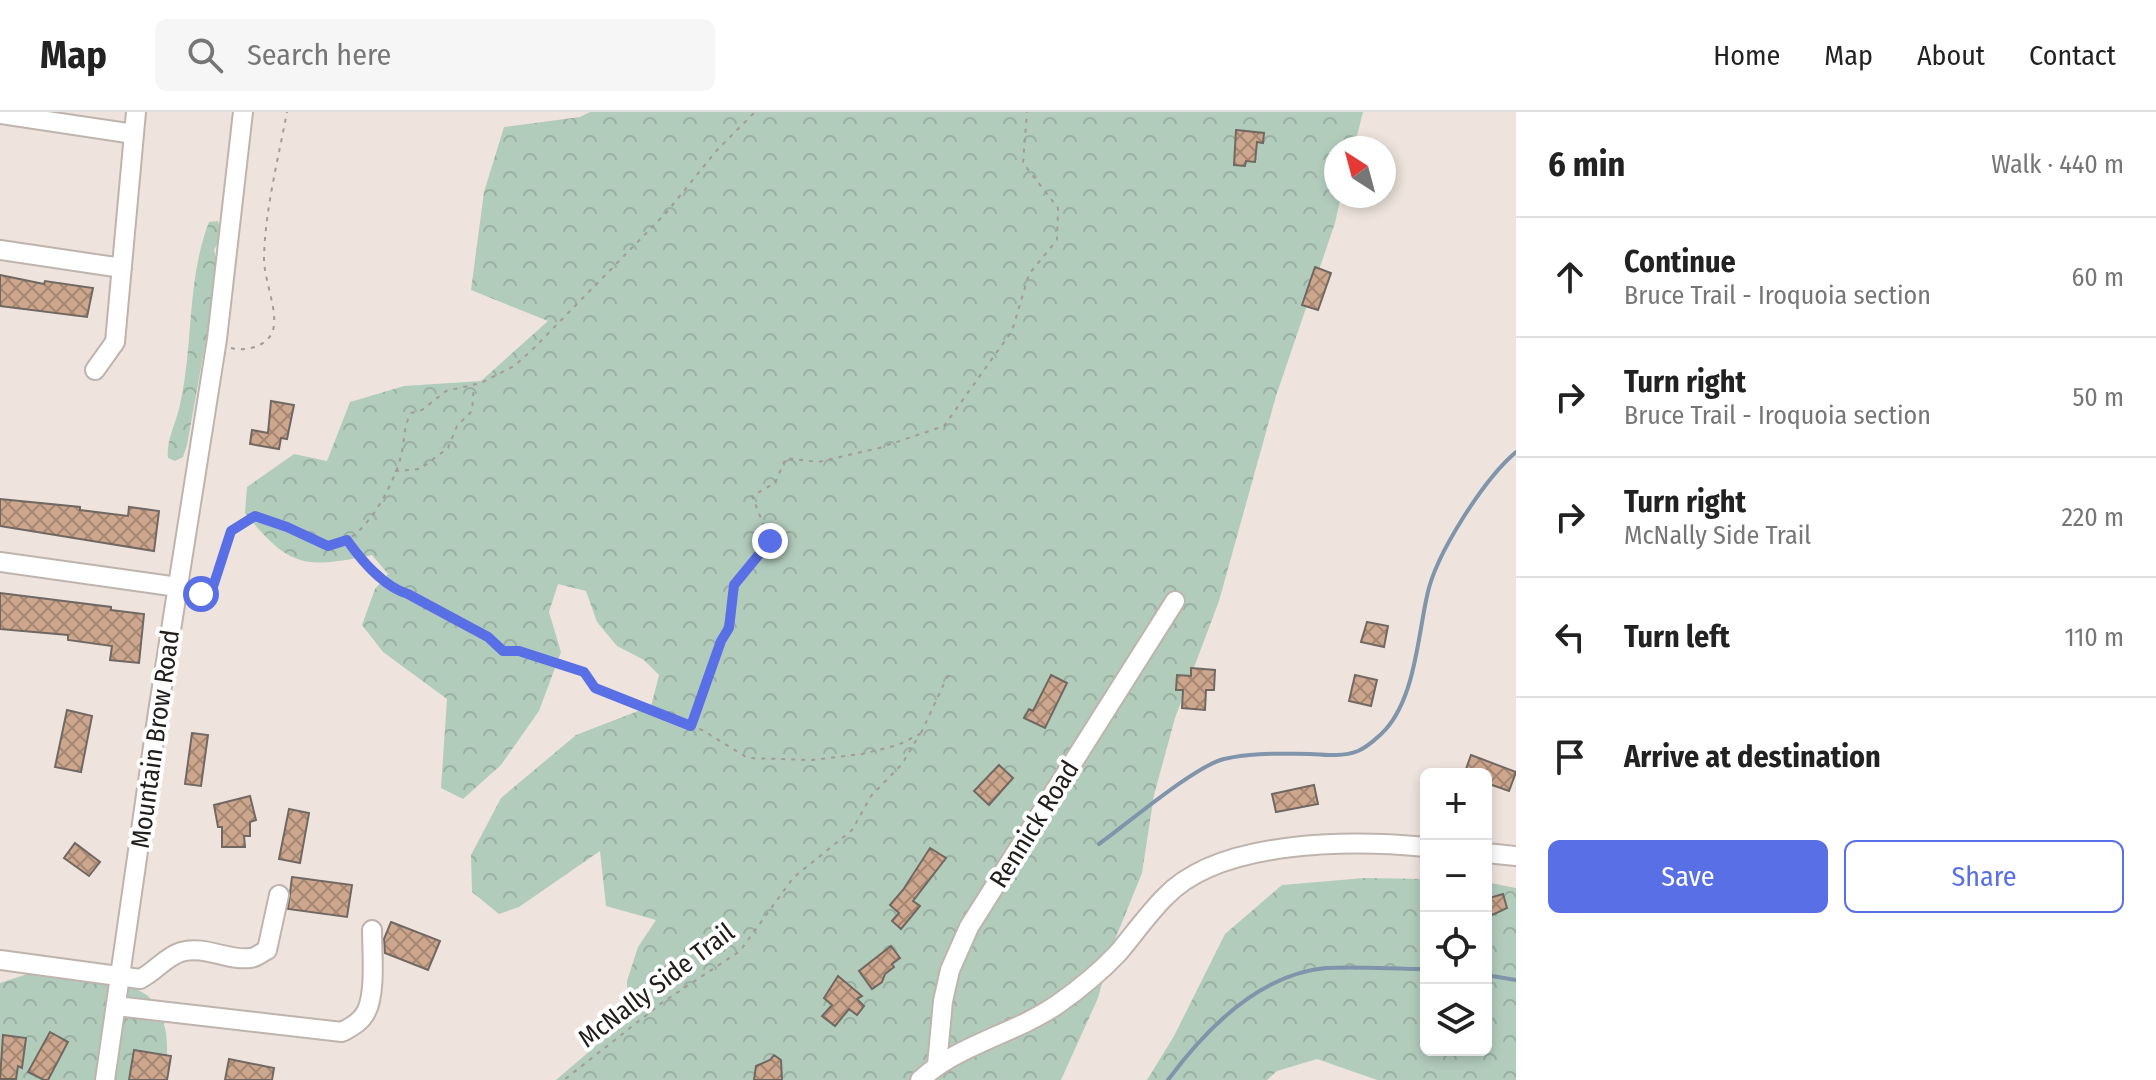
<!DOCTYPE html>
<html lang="en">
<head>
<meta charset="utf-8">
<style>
	body { margin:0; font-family:"Fira Sans Condensed",sans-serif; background:#f6f6f6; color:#222 }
	.controls { position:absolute; right:24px; bottom:24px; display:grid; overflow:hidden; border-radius:12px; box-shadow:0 4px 12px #0003 }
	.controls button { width:72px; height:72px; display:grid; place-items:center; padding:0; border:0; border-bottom:2px solid #e0e0e0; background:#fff; color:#222; font:40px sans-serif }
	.compass { position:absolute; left:1324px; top:24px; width:72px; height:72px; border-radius:50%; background:#fff; box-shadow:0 4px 12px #0003; rotate:324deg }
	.stop { position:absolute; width:24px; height:24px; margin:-18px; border:6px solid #596fe5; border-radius:50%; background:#fff }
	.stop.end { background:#596fe5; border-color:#fff; box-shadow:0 2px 8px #0008 }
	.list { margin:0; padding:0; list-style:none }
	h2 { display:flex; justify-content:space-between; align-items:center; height:104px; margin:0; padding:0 32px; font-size:34px }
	h2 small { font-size:26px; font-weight:400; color:#767676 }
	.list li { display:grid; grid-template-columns:52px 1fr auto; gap:24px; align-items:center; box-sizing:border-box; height:120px; padding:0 32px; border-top:2px solid #e0e0e0 }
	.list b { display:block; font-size:30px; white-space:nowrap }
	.list p { margin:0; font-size:26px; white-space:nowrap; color:#767676 }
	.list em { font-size:26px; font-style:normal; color:#767676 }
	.actions { display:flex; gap:16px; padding:24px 32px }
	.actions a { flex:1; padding:18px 0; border:2px solid #596fe5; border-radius:12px; text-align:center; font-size:28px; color:#596fe5 }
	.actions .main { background:#596fe5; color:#fff }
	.icon { flex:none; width:44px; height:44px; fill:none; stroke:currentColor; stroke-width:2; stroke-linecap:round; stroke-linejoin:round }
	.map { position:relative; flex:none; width:1516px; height:968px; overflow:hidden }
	header { display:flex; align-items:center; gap:48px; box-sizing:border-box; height:112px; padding:0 40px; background:#fff; border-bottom:2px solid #e0e0e0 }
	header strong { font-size:38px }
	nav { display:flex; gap:44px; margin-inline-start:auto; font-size:28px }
	.search { width:560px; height:72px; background:#f6f6f6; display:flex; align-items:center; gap:20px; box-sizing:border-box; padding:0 28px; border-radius:12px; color:#767676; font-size:30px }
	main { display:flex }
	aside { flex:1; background:#fff }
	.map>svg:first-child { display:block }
</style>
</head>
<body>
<header>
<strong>Map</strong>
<div class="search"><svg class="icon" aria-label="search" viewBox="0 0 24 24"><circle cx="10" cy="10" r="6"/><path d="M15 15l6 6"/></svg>Search here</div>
<nav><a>Home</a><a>Map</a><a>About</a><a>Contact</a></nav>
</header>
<main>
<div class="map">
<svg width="1516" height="968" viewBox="0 0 1516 968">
	<defs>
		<pattern id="forest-crowns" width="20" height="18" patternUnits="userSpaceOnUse" patternTransform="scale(2)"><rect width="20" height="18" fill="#b2ccbc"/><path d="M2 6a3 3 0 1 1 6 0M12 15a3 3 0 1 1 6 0" fill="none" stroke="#99afa1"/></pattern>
		<pattern id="building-cross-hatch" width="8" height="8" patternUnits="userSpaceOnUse" patternTransform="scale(2)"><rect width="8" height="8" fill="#cda78d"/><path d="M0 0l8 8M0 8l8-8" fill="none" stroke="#a68772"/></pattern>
	</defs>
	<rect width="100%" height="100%" fill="#eee4dd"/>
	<path fill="url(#forest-crowns)" d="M590 0H1363L1354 36H1336V84H1341L1335 111 1276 284 1219 489 1175 606 1154 683 1142 761 1112 835 1098 886 1061 968H556L613 919 627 892V869L638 835 656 808 606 794 600 739 519 795 499 802 472 780 471 743 501 686 576 623 651 594 659 563 644 548 617 534 597 510 586 479 558 472 549 500 561 540 539 599 501 653 463 687 441 676 447 587 383 540 362 513 375 477 388 462 372 443C304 457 290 456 245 401L247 375 294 342 327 349 350 290 404 274 481 269 548 209 471 178 484 80 504 15 580 5Z
		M218 109 222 123 214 138 218 153 215 178 187 333 183 345 175 349 168 346C166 329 175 313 179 297 194 236 186 169 209 110Z
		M1364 766 1426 767V938H1486V770L1516 776V968H1377L1317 947 1277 959 1267 968H1147L1174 924 1225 822 1282 773Z
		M52 854C70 858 137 873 148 884 170 906 170 941 163 968H0V871Z"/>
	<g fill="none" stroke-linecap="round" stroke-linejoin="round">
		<path stroke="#8095ab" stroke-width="4" d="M1099 732C1127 712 1195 654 1224 647 1252 640 1282 642 1310 642 1325 643 1343 645 1358 639 1367 635 1380 624 1386 617 1415 584 1418 524 1427 484 1435 443 1484 367 1516 340
			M1486 863 1516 868
			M1168 968C1205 918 1260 862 1326 856 1359 854 1393 857 1426 857"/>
	</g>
	<path fill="url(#building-cross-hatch)" stroke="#716862" stroke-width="2" d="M1236 18 1264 21 1263 31 1257 30 1255 50 1246 49 1245 54 1234 53Z
		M1315 155 1331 161 1318 198 1302 193Z
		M0 163 44 172 45 169 93 176 87 205 0 194Z
		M271 289 294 293 287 327 281 326 279 337 250 332 252 318 268 321Z
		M0 387 80 395V398L128 404 129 395 159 399 154 439 0 414Z
		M0 481 111 495V498L144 502 139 551 110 548 112 534 68 528V523L0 517Z
		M1367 510 1388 514 1384 535 1361 530Z
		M1191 556 1215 558 1214 578H1206L1205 598 1182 596 1183 578H1176L1177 563 1191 564Z
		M1051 563 1067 571 1045 616 1024 606 1029 597 1033 599Z
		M1355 563 1377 568 1371 594 1349 589Z
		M67 598 92 604 81 660 55 655Z
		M192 621 208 623 201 674 185 672Z
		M1471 643 1516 660 1509 679 1489 672 1486 662 1465 660Z
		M999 653 1013 666 989 693 974 679Z
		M1314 673 1318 692 1276 700 1272 682Z
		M250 684 256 708 250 710V724H244L245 735H222V715H218L214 693Z
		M289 697 309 701 300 751 279 747Z
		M75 731 100 750 89 764 64 746Z
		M930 736 946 746 913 789 920 794 901 817 892 809 899 801 890 793 903 778Z
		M292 765 352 773 347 805 288 797Z
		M1503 782 1507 796 1486 806V787Z
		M391 810 440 829 428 858 385 841 384 827Z
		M891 834 900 846 892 852 894 855 885 862 882 870 872 877 859 859Z
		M838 864 862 884 857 887 864 894 857 903 849 897 835 914 822 904 832 893 824 886Z
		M50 920 68 930 48 968H44L28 960Z
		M3 923 26 926 22 956 18 954 16 967H0Z
		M134 938 171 944 167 968H129Z
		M774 943 781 948 782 968H754L756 954 770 948Z
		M229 947 274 956 272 968H225Z"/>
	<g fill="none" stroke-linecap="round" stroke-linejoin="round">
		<g stroke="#beb4ad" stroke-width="22">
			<path id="minor" d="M0 2 134 22
				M0 138 122 156
				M95 258 115 230 136 0
				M0 450 178 475
				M1486 741 1516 744
				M0 848 140 867C155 860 165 845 181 840 205 833 227 849 250 846 256 846 262 840 267 838L279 783
				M116 894 342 920C351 915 361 910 366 900 376 882 372 839 372 818
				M937 953 943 889 950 858 969 815 1175 489
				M105 968 158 600 217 227 243 0
				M920 968C959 932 1015 922 1058 892 1078 878 1101 859 1118 841 1134 822 1148 802 1165 785 1220 727 1351 728 1426 735"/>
		</g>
		<path stroke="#a39b96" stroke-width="2" stroke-dasharray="4 6" stroke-linecap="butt" d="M231 236C247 240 272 234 274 213 276 193 264 167 264 146 265 98 278 48 287 0
			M395 359 420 357 448 336 457 314 472 299 474 274
			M347 428C362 448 384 476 408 482L488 525 503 539H519L584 560 595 576 702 618 748 646 812 648 862 642 898 633 920 622 902 652 871 684 852 718 793 766 740 839 663 890 564 968
			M192 479 210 484 231 419 255 404 287 415 328 434C333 432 340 431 346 428 370 417 395 369 401 344 405 329 403 315 411 301L422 298 446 279 481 271 514 254 531 239 666 101 717 38 755 0
			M691 613 721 529 729 516 734 473 770 429 752 384 775 371 786 346 818 350 879 336 944 314 1012 219 1029 162 1057 128 1058 96 1023 51 1027 0
			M921 621 949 561"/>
		<use href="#minor" stroke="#fff" stroke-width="18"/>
	</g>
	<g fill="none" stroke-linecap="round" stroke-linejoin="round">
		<path stroke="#596fe5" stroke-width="10" d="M201 482 210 484 231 419 255 404 287 415 328 434 347 428C361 448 384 475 408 482L488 525 503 539H519L584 560 595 576 691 614 721 529 729 516 734 473 770 429"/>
	</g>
	<g text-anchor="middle" stroke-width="8" stroke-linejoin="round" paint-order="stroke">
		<g font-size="26" fill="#211d1b" stroke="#fff">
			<text transform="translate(155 627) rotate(-82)" y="9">Mountain Brow Road</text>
			<text transform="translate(1034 712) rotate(-58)" y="9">Rennick Road</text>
			<text transform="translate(656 873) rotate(-37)" y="9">McNally Side Trail</text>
		</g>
	</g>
</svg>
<div class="controls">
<button>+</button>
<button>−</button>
<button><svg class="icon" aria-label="locate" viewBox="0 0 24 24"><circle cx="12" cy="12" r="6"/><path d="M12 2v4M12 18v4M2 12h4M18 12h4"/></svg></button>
<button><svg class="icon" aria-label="layers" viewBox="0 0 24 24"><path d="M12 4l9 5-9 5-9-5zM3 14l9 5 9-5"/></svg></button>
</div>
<svg class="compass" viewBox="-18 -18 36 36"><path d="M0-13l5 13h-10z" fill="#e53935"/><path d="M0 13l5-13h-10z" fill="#767676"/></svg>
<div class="stop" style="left:201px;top:482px"></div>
<div class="stop end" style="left:770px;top:429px"></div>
</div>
<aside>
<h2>6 min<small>Walk · 440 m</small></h2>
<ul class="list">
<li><svg class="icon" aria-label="ahead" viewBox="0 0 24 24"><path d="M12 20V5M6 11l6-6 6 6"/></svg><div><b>Continue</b><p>Bruce Trail - Iroquoia section</p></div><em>60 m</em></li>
<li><svg class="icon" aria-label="right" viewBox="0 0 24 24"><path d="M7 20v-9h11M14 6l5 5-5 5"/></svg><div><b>Turn right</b><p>Bruce Trail - Iroquoia section</p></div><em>50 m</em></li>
<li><svg class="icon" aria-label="right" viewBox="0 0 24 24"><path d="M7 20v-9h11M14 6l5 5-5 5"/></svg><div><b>Turn right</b><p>McNally Side Trail</p></div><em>220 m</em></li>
<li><svg class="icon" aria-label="left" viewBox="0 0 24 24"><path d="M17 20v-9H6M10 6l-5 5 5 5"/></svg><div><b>Turn left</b></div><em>110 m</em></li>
<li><svg class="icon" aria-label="arrive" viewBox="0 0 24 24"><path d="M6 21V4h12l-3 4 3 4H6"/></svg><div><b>Arrive at destination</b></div></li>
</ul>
<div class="actions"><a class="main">Save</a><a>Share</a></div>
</aside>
</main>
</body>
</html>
